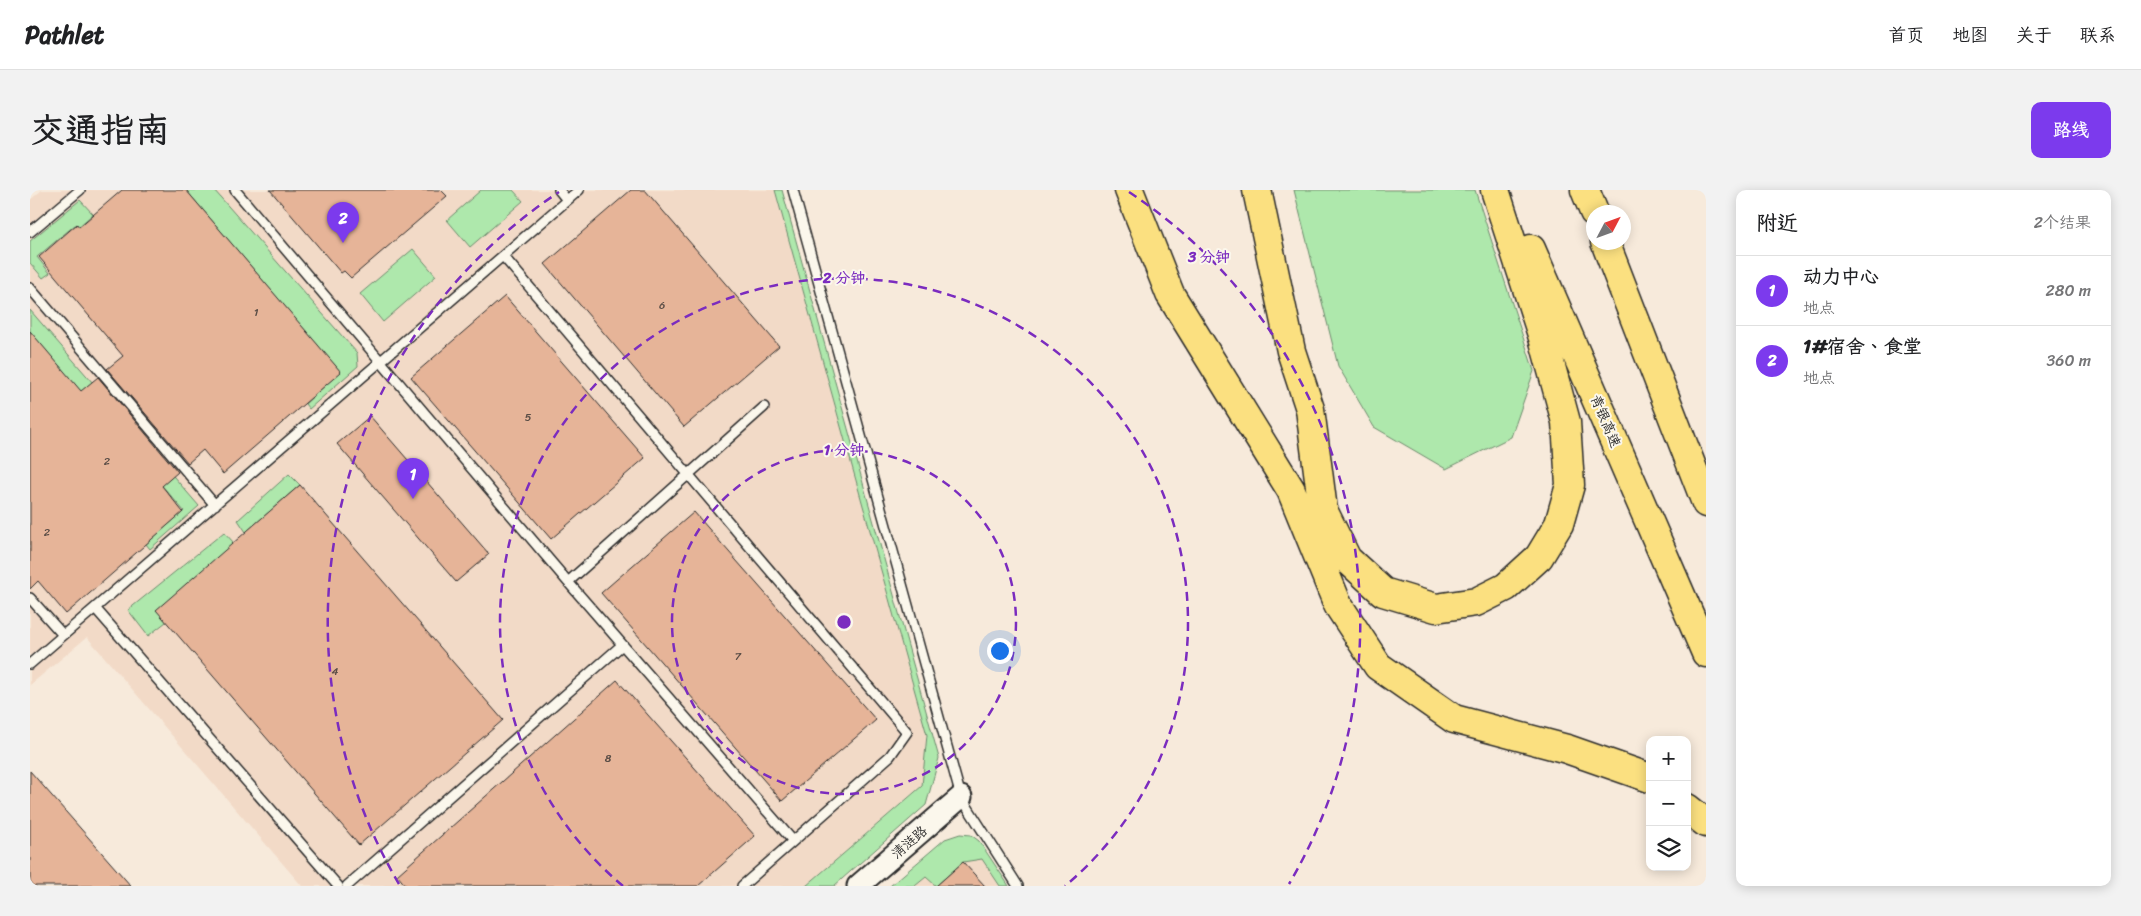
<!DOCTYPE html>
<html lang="zh">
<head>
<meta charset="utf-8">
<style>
	body { margin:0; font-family:Sriracha,"LXGW WenKai TC",sans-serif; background:#f2f2f2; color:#202124 }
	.controls { position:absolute; right:15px; bottom:15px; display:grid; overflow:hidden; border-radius:10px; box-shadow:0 2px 12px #0003 }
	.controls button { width:45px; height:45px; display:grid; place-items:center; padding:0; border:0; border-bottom:1px solid #e0e0e0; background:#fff; color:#202124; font:25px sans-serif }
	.compass { position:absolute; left:1556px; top:15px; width:45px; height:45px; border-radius:50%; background:#fff; box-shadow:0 2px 12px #0003; rotate:49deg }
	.you { position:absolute; left:969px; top:460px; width:18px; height:18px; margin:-12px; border:4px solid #fff; border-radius:50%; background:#1a73e8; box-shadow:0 0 0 8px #1a73e833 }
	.badge { display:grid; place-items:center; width:32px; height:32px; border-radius:50%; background:#7c3aed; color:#fff; font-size:16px; font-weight:700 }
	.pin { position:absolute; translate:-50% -41px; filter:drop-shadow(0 1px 2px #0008) }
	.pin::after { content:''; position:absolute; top:26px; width:18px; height:15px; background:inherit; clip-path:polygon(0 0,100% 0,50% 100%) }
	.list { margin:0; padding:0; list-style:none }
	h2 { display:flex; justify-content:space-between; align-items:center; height:65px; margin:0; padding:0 20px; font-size:21px }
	h2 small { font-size:16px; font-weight:400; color:#757577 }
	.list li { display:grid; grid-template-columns:32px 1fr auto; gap:15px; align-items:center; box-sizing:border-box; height:70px; padding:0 20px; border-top:1px solid #e0e0e0 }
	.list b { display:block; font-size:19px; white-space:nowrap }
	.list p { margin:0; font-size:16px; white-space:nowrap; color:#757577 }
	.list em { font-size:16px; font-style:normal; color:#757577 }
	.icon { flex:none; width:28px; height:28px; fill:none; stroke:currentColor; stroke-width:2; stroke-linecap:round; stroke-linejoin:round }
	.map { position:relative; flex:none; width:1676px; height:696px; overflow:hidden; border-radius:10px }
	header { display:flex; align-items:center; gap:30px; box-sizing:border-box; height:70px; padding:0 25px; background:#fff; border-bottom:1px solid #e0e0e0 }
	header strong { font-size:24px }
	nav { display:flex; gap:28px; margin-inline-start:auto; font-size:18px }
	.intro { display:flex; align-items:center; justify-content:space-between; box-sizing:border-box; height:120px; padding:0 30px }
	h1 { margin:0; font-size:35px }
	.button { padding:12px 22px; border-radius:10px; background:#7c3aed; color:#fff; font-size:18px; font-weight:700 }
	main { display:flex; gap:30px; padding:0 30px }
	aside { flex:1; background:#fff; border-radius:10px; box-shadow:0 2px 12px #0003 }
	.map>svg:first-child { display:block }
</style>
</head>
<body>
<header>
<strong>Pathlet</strong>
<nav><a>首页</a><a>地图</a><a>关于</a><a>联系</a></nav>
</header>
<div class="intro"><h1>交通指南</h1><a class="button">路线</a></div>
<main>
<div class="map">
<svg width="1676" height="696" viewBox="0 0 1676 696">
	<rect width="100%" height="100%" fill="#f7eadb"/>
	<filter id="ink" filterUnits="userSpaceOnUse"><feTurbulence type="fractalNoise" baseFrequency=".02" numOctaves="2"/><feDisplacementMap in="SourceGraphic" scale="10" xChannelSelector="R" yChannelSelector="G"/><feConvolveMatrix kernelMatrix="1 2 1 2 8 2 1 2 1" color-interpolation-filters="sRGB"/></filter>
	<g filter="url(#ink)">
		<path fill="#f2dac7" d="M12 0H745L897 545 892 596 776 696H272L57 447 0 495V10Z
			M926 661 950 665 970 696H885Z"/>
		<path fill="#aee8ac" stroke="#6c8a6c" d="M156 0H184L327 163 328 176 279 219 275 214 310 182Z
			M451 0H483L493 11 440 57 417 30Z
			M745 0H752L909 568 896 615 804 696H776L892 596 897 545Z
			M1264 0H1445L1504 181 1481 247 1416 279 1344 237 1308 176Z
			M50 10 63 24 47 38 45 35 7 67 20 83 13 88 0 73V51Z
			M383 59 406 86 353 132 330 104Z
			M0 120 169 316 120 359 116 354 154 321 0 143Z
			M259 284 270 295 216 342 208 330Z
			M194 342 204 353 136 432 118 446 98 420Z
			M930 644 941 645 949 651 979 696H970L952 669 933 672 906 696 896 687 885 696H860L915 649Z"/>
		<path fill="#e6b498" stroke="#2b2b2b" d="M92 0H156L311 182 193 284 173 260 158 273 77 179 93 166 9 67 47 34 49 37Z
			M240 0H411L417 6 321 88 314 81 311 83Z
			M601 0H615L749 156 654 237 515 74Z
			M475 106 615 268 521 349 381 187Z
			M0 141 51 201 68 187 148 282 132 296 153 322 36 424 8 391 0 399Z
			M340 226 459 364 426 392 307 254Z
			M270 295 473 530 329 655 126 420Z
			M664 322 846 530 752 611 571 403Z
			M587 490 725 646 668 696H376L367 685Z
			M0 581 101 696H4L0 691Z
			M933 672 955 696H906Z"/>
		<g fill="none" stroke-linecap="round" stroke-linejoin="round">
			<g stroke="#2b2b2b" stroke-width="12">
				<path id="service" d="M205 0 538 392
					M529 0 537 10
					M763 0 931 607 988 696
					M0 42 50 0
					M473 66 877 542 860 566 712 696
					M0 98 185 315
					M734 217 538 392 763 651
					M0 408 33 445
					M65 418 308 696
					M0 474 549 0
					M317 696 592 455"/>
			</g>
			<g stroke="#2b2b2b" stroke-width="25">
				<path id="tertiary" d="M828 696 931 607"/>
			</g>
			<g stroke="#2b2b2b" stroke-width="31">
				<path id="motorway" d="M1099 0 1140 104 1261 300 1308 415 1348 476 1424 529 1537 559 1620 588
					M1227 0 1261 161 1280 219 1293 320 1317 369 1353 402 1406 418 1446 412 1476 397 1509 367 1529 334 1540 295 1536 232 1514 151 1465 0
					M1555 0 1564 22
					M1575 52 1676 313
					M1501 59 1676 463
					M1657 618 1676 633"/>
			</g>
			<use href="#service" stroke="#fbf7ec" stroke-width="9"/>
			<use href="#tertiary" stroke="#fbf7ec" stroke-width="21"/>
			<use href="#motorway" stroke="#fbe080" stroke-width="28"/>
		</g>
	</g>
	<g fill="none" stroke="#7b2cbf" stroke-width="2.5" stroke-dasharray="9 6">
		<circle cx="814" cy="432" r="172"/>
		<path d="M593 696A344 344 0 1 1 1035 696"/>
		<path d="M369 694A516 516 0 0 1 529 2M1099 2A516 516 0 0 1 1259 694"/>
	</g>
	<g text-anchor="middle" stroke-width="4" stroke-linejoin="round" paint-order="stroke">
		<g font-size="11" fill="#5a4d46">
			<text x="632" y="119">6</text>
			<text x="226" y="126">1</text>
			<text x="498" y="231">5</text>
			<text x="77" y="275">2</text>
			<text x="17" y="346">2</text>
			<text x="708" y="470">7</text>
			<text x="305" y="485">4</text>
			<text x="578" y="572">8</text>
		</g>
		<g font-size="14" fill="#2b2b2b" stroke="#fbf7ec">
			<text transform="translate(1576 231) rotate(67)" y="5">青银高速</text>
			<text transform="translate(879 652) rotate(-41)" y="5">清涟路</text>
		</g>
	</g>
	<circle cx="814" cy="432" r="8" fill="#7b2cbf" stroke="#fbf7ec" stroke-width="2.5"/>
	<g font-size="15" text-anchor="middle" font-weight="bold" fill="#7b2cbf" stroke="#fbf7ec" stroke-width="4" stroke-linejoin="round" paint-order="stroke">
		<text x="1179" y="72">3 分钟</text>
		<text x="814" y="93">2 分钟</text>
		<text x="814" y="265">1 分钟</text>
	</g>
</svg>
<div class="controls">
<button>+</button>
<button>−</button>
<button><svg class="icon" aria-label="layers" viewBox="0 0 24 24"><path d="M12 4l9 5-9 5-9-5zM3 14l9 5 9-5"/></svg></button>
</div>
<svg class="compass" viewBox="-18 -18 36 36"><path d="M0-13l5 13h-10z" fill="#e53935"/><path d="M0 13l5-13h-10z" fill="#757577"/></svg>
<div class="you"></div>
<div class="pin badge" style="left:383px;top:309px">1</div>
<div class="pin badge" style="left:313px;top:53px">2</div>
</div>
<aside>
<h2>附近<small>2个结果</small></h2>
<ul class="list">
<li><span class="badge">1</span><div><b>动力中心</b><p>地点</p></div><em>280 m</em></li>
<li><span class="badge">2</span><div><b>1#宿舍、食堂</b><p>地点</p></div><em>360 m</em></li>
</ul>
</aside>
</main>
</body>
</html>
